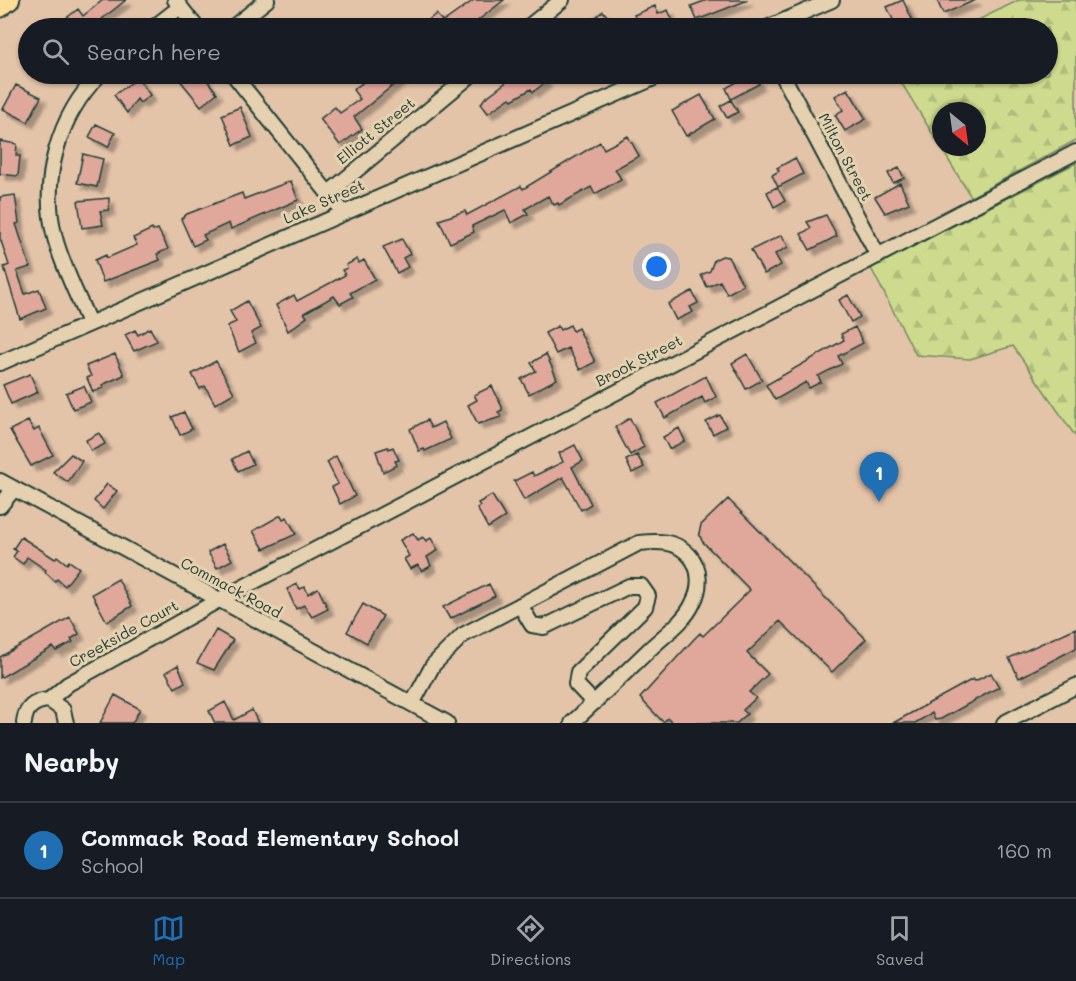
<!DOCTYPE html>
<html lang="en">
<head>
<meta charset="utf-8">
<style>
	body { margin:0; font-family:Mali,sans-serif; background:#242831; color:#f1f3f6 }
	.compass { position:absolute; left:932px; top:102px; width:54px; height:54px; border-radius:50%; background:#171b24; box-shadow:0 2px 4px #0004; rotate:151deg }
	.you { position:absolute; left:657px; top:267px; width:21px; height:21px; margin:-15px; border:4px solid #fff; border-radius:50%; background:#1a73e8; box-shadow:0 0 0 9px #1a73e833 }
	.badge { display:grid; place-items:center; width:39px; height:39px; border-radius:50%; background:#1f6fb2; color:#fff; font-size:20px; font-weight:700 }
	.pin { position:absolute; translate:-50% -50px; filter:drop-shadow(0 2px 3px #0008) }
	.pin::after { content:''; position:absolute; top:32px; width:21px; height:18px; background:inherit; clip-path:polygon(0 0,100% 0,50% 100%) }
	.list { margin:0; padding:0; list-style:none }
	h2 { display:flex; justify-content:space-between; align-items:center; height:78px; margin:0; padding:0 24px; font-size:26px }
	h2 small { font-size:20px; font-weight:400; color:#9ea1a6 }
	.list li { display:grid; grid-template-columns:39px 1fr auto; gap:18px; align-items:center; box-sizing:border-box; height:96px; padding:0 24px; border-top:2px solid #363941 }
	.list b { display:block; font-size:22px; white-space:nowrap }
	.list p { margin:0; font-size:20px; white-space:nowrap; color:#9ea1a6 }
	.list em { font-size:20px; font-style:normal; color:#9ea1a6 }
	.icon { flex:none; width:33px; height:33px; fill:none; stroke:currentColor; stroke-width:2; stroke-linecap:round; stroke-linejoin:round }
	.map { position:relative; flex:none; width:1076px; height:723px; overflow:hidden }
	.search { position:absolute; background:#171b24; box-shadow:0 2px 4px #0004; left:18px; right:18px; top:18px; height:66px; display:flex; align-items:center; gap:15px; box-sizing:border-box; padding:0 21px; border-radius:33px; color:#9ea1a6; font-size:22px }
	.sheet { height:174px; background:#171b24 }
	nav { display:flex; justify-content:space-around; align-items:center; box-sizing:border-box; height:84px; border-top:2px solid #363941; background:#171b24; font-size:16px; color:#9ea1a6 }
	nav a { display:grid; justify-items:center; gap:3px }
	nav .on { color:#1f6fb2 }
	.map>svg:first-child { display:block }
</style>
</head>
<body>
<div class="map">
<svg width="1076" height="723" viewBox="0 0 1076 723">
	<defs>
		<pattern id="forest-firs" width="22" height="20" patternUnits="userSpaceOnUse" patternTransform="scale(1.5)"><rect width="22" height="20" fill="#cedb8e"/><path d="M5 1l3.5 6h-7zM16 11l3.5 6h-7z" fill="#b0bd7b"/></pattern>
		<filter id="shadow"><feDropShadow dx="5.5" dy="5.5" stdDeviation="1.5" flood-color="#0004"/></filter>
	</defs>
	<rect width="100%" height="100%" fill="#e4c4a9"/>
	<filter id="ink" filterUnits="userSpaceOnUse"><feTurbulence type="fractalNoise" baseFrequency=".0167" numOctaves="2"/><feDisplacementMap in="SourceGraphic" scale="12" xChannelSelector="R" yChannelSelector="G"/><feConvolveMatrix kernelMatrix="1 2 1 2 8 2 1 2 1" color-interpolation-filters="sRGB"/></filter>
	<g filter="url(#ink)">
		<path fill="url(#forest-firs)" stroke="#768c61" stroke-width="1.5" fill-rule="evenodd" d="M1019 0H1076V140L971 197 896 74H1048V28H962ZM941 111H977V147H941Z
			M1076 163V437L1013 346 970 359 916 355 871 268Z"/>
		<path fill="#e0a79b" stroke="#1f3d34" stroke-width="1.5" filter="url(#shadow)" d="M103 0H126L102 19 106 23 98 28H73L65 19 78 9 83 16Z
			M474 0H504L476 22 482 28H428L431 27 426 22 436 14 443 22Z
			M707 0H748L697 20 691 6Z
			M903 0 915 26 897 28 887 7Z
			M937 0H976L943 14Z
			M655 6 658 14 668 10 675 26 668 28H639L634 15Z
			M603 11 617 28H582Z
			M175 74H202L217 93 201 106Z
			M374 74H407L354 117 362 129 340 145 320 119 335 107 340 113 360 99 353 90Z
			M517 74H539L546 82 533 92 531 89 512 100 510 98 488 113 481 104 484 99Z
			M733 74H754L759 84 731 99 726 88 737 82Z
			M138 78 150 95 140 103 137 99 127 113 114 95Z
			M16 85 41 97 28 122 3 109Z
			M848 89 866 119 845 131 835 115 843 110 835 96Z
			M701 95 715 119 686 136 672 111Z
			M731 100 738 112 727 118 720 106Z
			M240 107 252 137 234 145 222 115Z
			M96 124 115 133 108 147 89 137Z
			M628 136 639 156 615 169 621 179 595 194 591 187 559 205 558 203 554 205 548 196 525 209 528 214 511 223 505 210 472 226 474 232 450 243 439 220 465 211 467 215 521 186 523 189 600 142 604 149Z
			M0 141 17 144 16 156H20L18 176 0 174Z
			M83 154 103 159 97 187 77 183Z
			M795 158 803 174 778 187 772 175 779 171 777 168Z
			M899 168 904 178 893 183 888 173Z
			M291 181 298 200 231 229 229 223 203 235 206 240 193 246 181 219 187 214 242 193 244 199Z
			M900 183 909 203 885 213 875 197Z
			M777 187 785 201 774 207 767 192Z
			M15 195 19 223 16 224 30 267 17 271 25 294 39 289 46 308 20 319 4 267 9 265 0 238V197Z
			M109 198V210L100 211 103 225 82 228 78 201Z
			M826 215 837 236 810 250 801 234 811 228 807 222Z
			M152 229 153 231 158 229 168 249 157 254 160 260 103 282 95 260 106 255 107 258 137 245 133 238Z
			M782 235 788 247 775 254 781 265 764 274 751 250Z
			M402 239 410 254 403 258 408 267 397 273 383 247Z
			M722 256 728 257 743 285 727 294 720 281 707 287 701 275 710 271 714 260Z
			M357 259 359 263 364 260 375 279 350 293 353 297 340 304 334 296 304 313 307 317 288 331 276 305 294 295 297 301 345 275 342 270 347 268 346 265Z
			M692 291 698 303 690 307 693 312 676 320 668 304Z
			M848 295 860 317 851 322 839 300Z
			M247 301 261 328 251 333 256 343 239 352 227 326 236 322 230 311Z
			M570 325 573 331 578 328 595 362 580 370 568 348 556 354 545 333 558 326 560 330Z
			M855 327 863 343 838 356 842 364 818 376 821 382 809 388 806 382 775 400 766 385 844 340 841 334Z
			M150 328 157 341 134 351 125 335 135 330 138 335Z
			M115 354 124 375 102 385 103 388 93 392 87 378 91 376 86 366Z
			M546 354 557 379 529 394 521 379 536 371 531 363Z
			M747 354 762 380 746 389 732 363Z
			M216 361 234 393 215 404 205 386 200 389 192 374Z
			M30 374 38 392 11 404 3 385Z
			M706 376 716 397 705 403 702 397 665 418 657 403Z
			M84 386 91 402 73 409 66 393Z
			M492 386 502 407V410L498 412 501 417 478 424 468 405 477 400 474 395Z
			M184 412 192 429 180 435 172 417Z
			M720 415 726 427 713 434 706 422Z
			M630 418 644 447 630 455 615 427Z
			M427 420 431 428 443 422 451 439 425 451 424 449 419 451 410 429Z
			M28 421 34 431 39 428 53 455 31 466 10 430Z
			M679 428 685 441 669 449 663 437Z
			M99 433 105 444 91 451 86 440Z
			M575 445 583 461 572 467 591 504 581 510 563 477 524 500 514 481 532 472 534 476 563 462 559 453Z
			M388 447 389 449 393 447 399 460 395 461 397 465 383 472 376 451Z
			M247 451 253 464 238 471 232 459Z
			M71 454 82 461 68 482 53 472Z
			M637 455 644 467 632 473 626 460Z
			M336 456 355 496 340 504 332 487 338 484 327 462Z
			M107 484 117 491 103 509 94 501Z
			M492 495 505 517 488 528 477 508 480 506 478 503Z
			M728 499 866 639 832 672 780 621 747 653 768 674 749 692 756 698 743 710 747 714 737 723H673L668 718 663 722 640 698 694 639 700 633 703 636 750 590 702 541 699 533 701 525Z
			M281 515 283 519 287 517 296 534 264 549 253 531Z
			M413 533 418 540 423 537 426 541 431 538 438 550 427 557 431 566 422 571 418 565 410 569 404 559 409 556 400 540Z
			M21 537 55 559 57 556 67 564 69 561 79 568 65 586 57 579 55 581 45 572 46 570 27 557 23 564 13 557 17 551 13 549Z
			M223 544 232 560 217 568 208 552Z
			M118 579 132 606 107 622 92 594Z
			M297 584 300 589 305 587 308 594 318 588 328 609 312 617 304 605 296 609 287 589Z
			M489 584 495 596 450 619 443 607Z
			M363 604 383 616 367 643 347 632Z
			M70 617 79 634 71 639 73 642 56 651 53 647 0 678V657Z
			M1076 628V648L1019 678 1009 658Z
			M216 630 233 640 214 670 197 663Z
			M178 665 185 682 175 688 166 672Z
			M991 673 999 687 941 719 935 720 932 713 915 723H893L973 679 975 681Z
			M115 695 140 709 132 723H100Z
			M225 702 234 720 252 710 258 723H215L209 711Z"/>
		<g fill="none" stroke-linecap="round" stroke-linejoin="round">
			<g stroke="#1f3d34" stroke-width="18">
				<path id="minor" d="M175 0 197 28
					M153 28 180 7
					M232 28 267 0
					M527 28 562 0
					M767 28 832 0
					M233 74 343 212
					M782 74 878 256
					M330 192 472 74
					M89 323C78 296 63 268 55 238 40 180 58 116 100 74
					M0 363 663 74
					M0 481 447 723
					M0 506 14 489
					M520 605 532 625 544 627 629 586H641L648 596 645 607 578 672 576 684 594 703
					M49 700 68 684 219 600 1076 152
					M412 704 433 665 463 635 639 543C658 541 676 540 690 556 701 569 701 588 693 603 685 621 666 634 652 647 626 672 599 698 572 723
					M24 723C25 708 34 701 49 700L63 710 66 723
					M1004 723 1076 686"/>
			</g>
			<g stroke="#1f3d34" stroke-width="22">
				<path id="major" d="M0 8 10 0"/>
			</g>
			<use href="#minor" stroke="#e5d1af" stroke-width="14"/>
			<use href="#major" stroke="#fedd96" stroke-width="18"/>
		</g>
	</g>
	<g text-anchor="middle" stroke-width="6" stroke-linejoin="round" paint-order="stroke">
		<g font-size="15" fill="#1f3d34" stroke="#e5d1af">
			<text transform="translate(376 131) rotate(-39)" y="5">Elliott Street</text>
			<text transform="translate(845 157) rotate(62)" y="5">Milton Street</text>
			<text transform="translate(324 202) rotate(-24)" y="5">Lake Street</text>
			<text transform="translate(639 361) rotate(-27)" y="5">Brook Street</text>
			<text transform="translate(231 588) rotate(28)" y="5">Commack Road</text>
			<text transform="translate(124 634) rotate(-29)" y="5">Creekside Court</text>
		</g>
	</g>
</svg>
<svg class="compass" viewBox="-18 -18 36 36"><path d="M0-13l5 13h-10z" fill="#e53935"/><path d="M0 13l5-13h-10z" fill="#9ea1a6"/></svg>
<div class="you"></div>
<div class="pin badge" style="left:879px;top:502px">1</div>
<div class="search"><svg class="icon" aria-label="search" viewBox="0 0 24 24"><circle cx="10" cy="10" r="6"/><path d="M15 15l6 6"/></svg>Search here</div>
</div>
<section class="sheet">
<h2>Nearby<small></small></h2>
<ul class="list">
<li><span class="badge">1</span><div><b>Commack Road Elementary School</b><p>School</p></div><em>160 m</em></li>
</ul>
</section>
<nav>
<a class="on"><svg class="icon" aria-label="map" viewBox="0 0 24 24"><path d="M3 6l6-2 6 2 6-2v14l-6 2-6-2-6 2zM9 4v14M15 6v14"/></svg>Map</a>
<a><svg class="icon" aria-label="directions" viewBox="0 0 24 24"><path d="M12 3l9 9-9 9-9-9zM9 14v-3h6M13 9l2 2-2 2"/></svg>Directions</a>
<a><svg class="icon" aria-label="saved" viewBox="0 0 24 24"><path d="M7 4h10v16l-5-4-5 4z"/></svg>Saved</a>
</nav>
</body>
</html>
